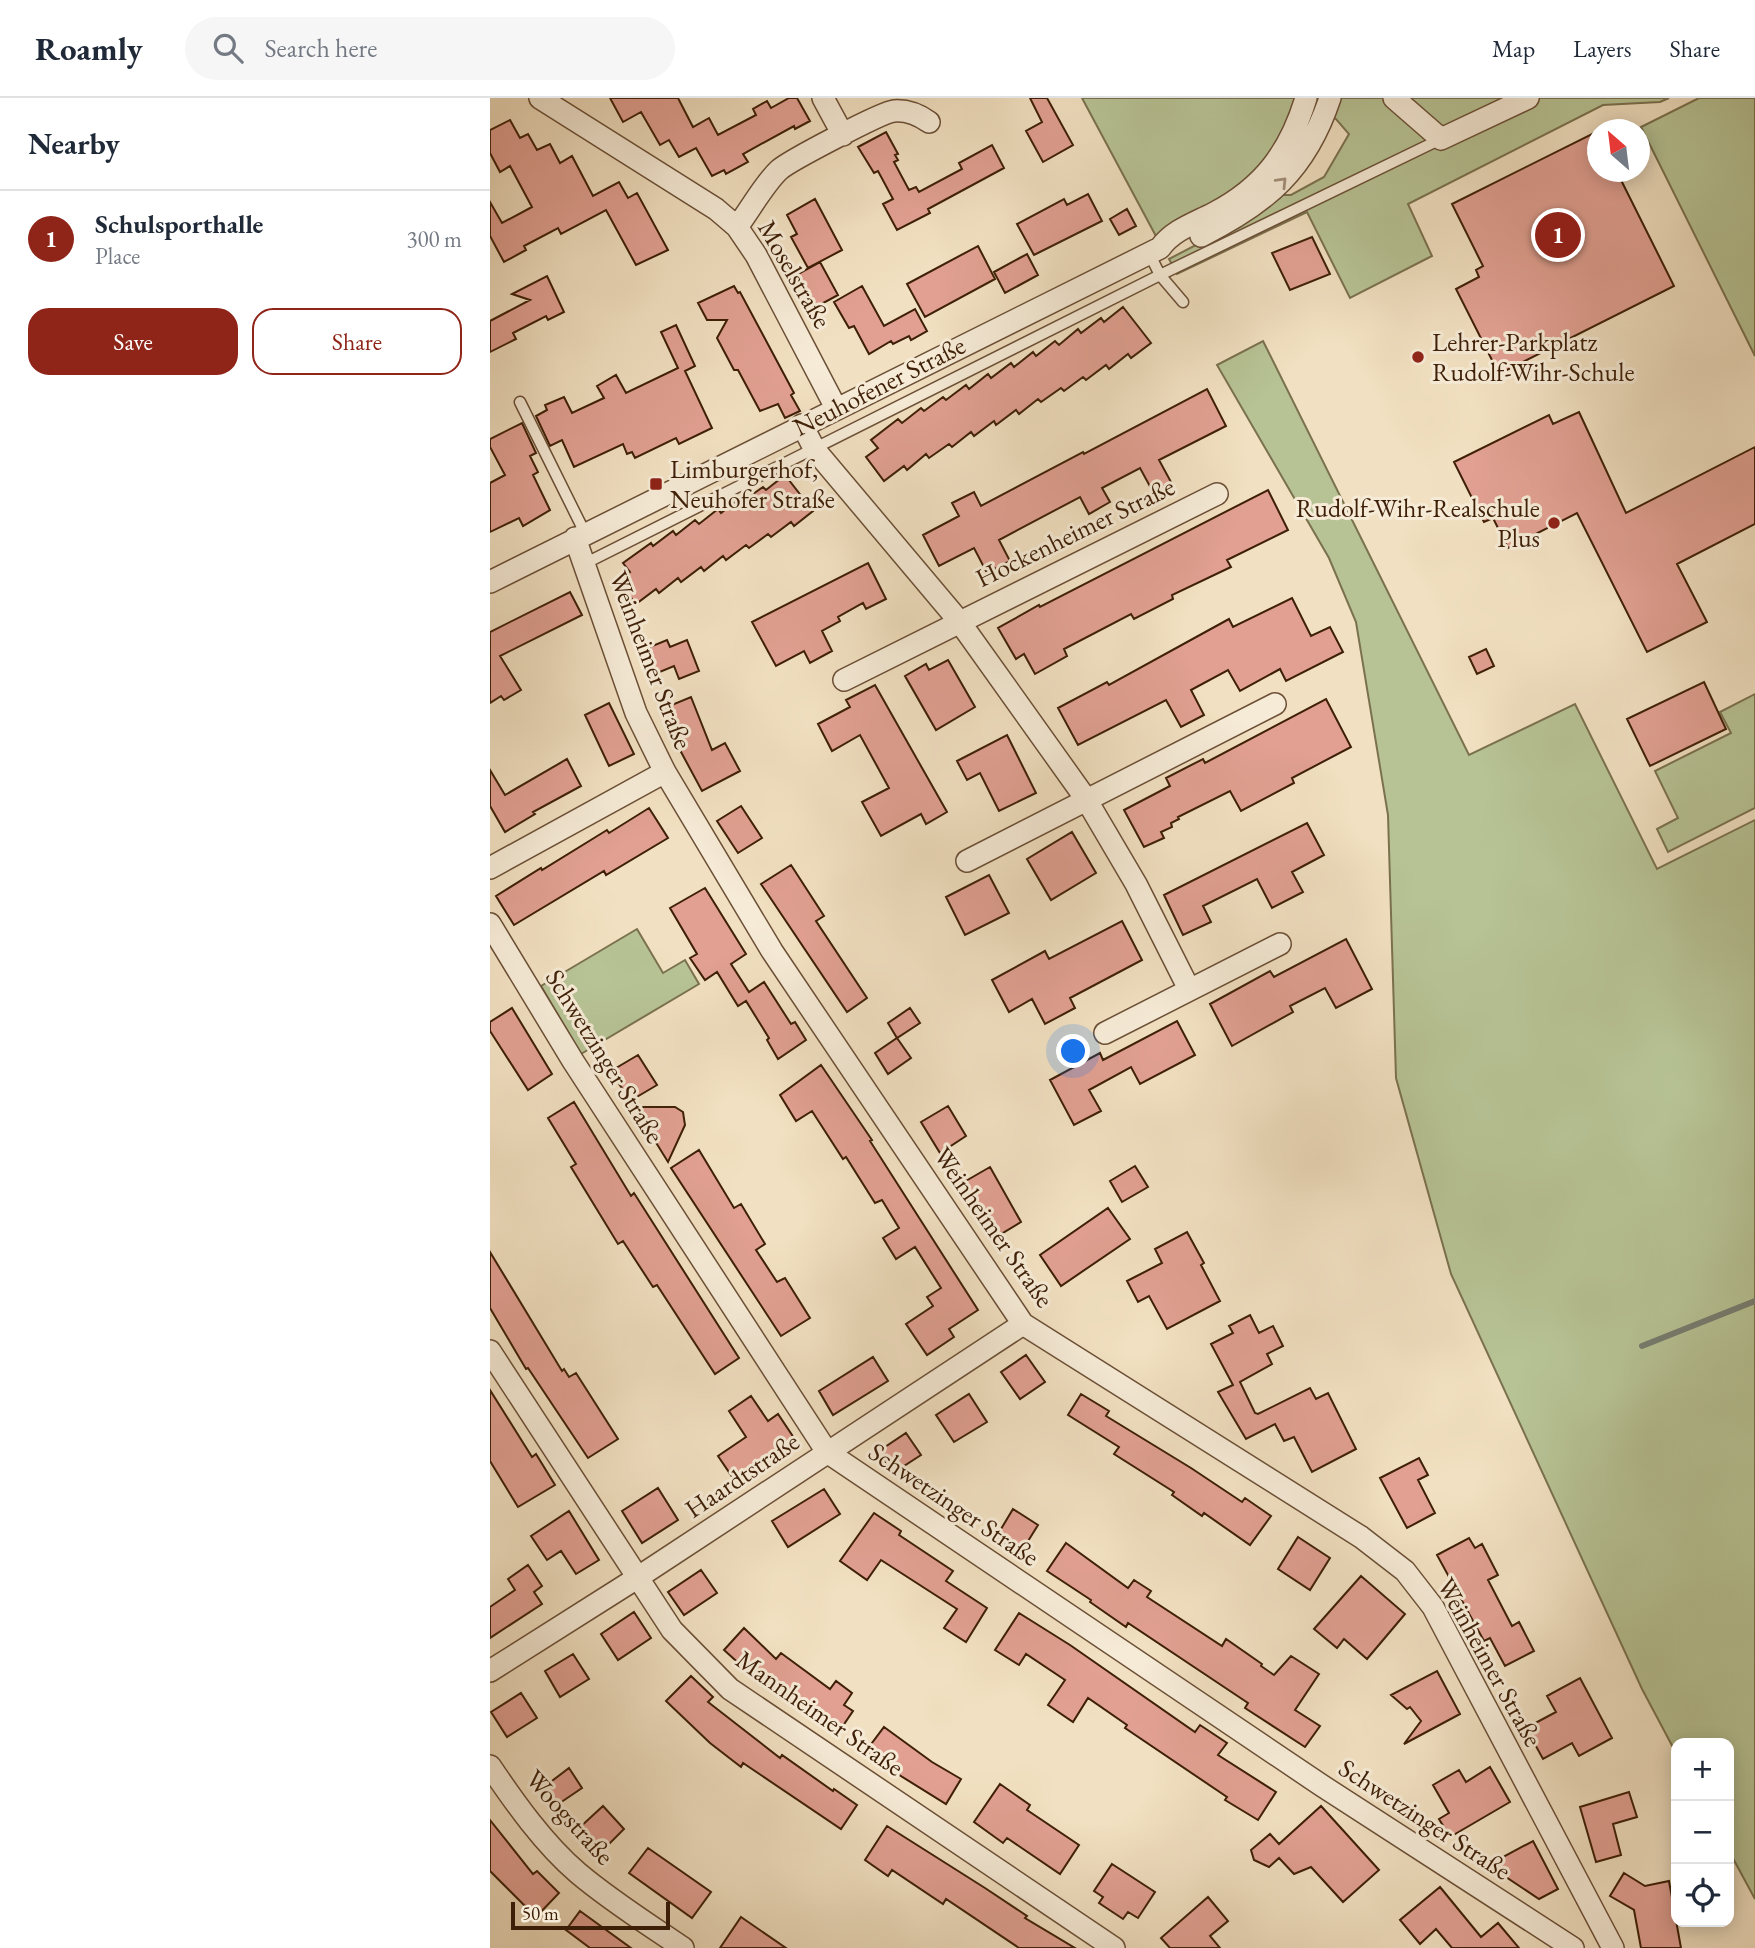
<!DOCTYPE html>
<html lang="en">
<head>
<meta charset="utf-8">
<style>
	body { margin:0; font-family:"EB Garamond",serif; background:#f6f6f7; color:#1f2937 }
	.controls { position:absolute; right:21px; bottom:21px; display:grid; overflow:hidden; border-radius:14px; box-shadow:0 4px 18px #0003 }
	.controls button { width:63px; height:63px; display:grid; place-items:center; padding:0; border:0; border-bottom:2px solid #e0e1e3; background:#fff; color:#1f2937; font:35px sans-serif }
	.compass { position:absolute; left:1097px; top:21px; width:63px; height:63px; border-radius:50%; background:#fff; box-shadow:0 4px 18px #0003; rotate:332deg }
	.scale { position:absolute; left:21px; bottom:18px; width:159px; box-sizing:border-box; padding-left:7px; border:4px solid #3e1f07; border-top:0; font-size:19px; line-height:24px; white-space:nowrap; color:#3e1f07; -webkit-text-stroke:5px #f6ebd7; paint-order:stroke }
	.you { position:absolute; left:584px; top:954px; width:24px; height:24px; margin:-18px; border:5px solid #fff; border-radius:50%; background:#1a73e8; box-shadow:0 0 0 10px #1a73e833 }
	.badge { display:grid; place-items:center; width:46px; height:46px; border-radius:50%; background:#8f2418; color:#fff; font-size:23px; font-weight:700 }
	.pin { position:absolute; translate:-50% -50%; border:4px solid #fff; box-shadow:0 2px 7px #0006 }
	.list { margin:0; padding:0; list-style:none }
	h2 { display:flex; justify-content:space-between; align-items:center; height:91px; margin:0; padding:0 28px; font-size:30px }
	h2 small { font-size:23px; font-weight:400; color:#747a83 }
	.list li { display:grid; grid-template-columns:46px 1fr auto; gap:21px; align-items:center; box-sizing:border-box; height:98px; padding:0 28px; border-top:2px solid #e0e1e3 }
	.list b { display:block; font-size:26px; white-space:nowrap }
	.list p { margin:0; font-size:23px; white-space:nowrap; color:#747a83 }
	.list em { font-size:23px; font-style:normal; color:#747a83 }
	.actions { display:flex; gap:14px; padding:21px 28px }
	.actions a { flex:1; padding:16px 0; border:2px solid #8f2418; border-radius:21px; text-align:center; font-size:24px; color:#8f2418 }
	.actions .main { background:#8f2418; color:#fff }
	.icon { flex:none; width:38px; height:38px; fill:none; stroke:currentColor; stroke-width:2; stroke-linecap:round; stroke-linejoin:round }
	.map { position:relative; flex:none; width:1265px; height:1850px; overflow:hidden }
	header { display:flex; align-items:center; gap:42px; box-sizing:border-box; height:98px; padding:0 35px; background:#fff; border-bottom:2px solid #e0e1e3 }
	header strong { font-size:33px }
	nav { display:flex; gap:38px; margin-inline-start:auto; font-size:24px }
	.search { width:490px; height:63px; background:#f6f6f7; display:flex; align-items:center; gap:18px; box-sizing:border-box; padding:0 24px; border-radius:38px; color:#747a83; font-size:26px }
	main { display:flex }
	aside { flex:1; background:#fff }
	.map>svg:first-child { display:block }
</style>
</head>
<body>
<header>
<strong>Roamly</strong>
<div class="search"><svg class="icon" aria-label="search" viewBox="0 0 24 24"><circle cx="10" cy="10" r="6"/><path d="M15 15l6 6"/></svg>Search here</div>
<nav><a>Map</a><a>Layers</a><a>Share</a></nav>
</header>
<main>
<aside>
<h2>Nearby<small></small></h2>
<ul class="list">
<li><span class="badge">1</span><div><b>Schulsporthalle</b><p>Place</p></div><em>300 m</em></li>
</ul>
<div class="actions"><a class="main">Save</a><a>Share</a></div>
</aside>
<div class="map">
<svg width="1265" height="1850" viewBox="0 0 1265 1850">
	<rect width="100%" height="100%" fill="#f1e0c1"/>
	<filter id="stains"><feTurbulence type="fractalNoise" baseFrequency=".00286" numOctaves="4"/><feColorMatrix values="0 0 0 0 .2 0 0 0 0 .09 0 0 0 0 .02 0 0 0 .5 -.17"/></filter>
	<radialGradient id="worn" r=".72"><stop offset=".6" stop-color="#630" stop-opacity="0"/><stop offset="1" stop-color="#630" stop-opacity=".3"/></radialGradient>
	<path fill="#b7c395" stroke="#7a714e" stroke-width="2" d="M592 0H809L807 14 757 87 667 140Z
		M848 0H1179L1170 4 1113 7 918 106 942 158 860 200 817 114 687 176 679 161 756 121 790 97H801L834 79 859 36 846 21 839 18Z
		M1209 0H1265V258L1151 29Z
		M773 243 979 657 1085 606 1167 771 1265 722V1801L1239 1753V1645H1186V1655L1152 1591 961 1176 906 980 898 717 866 524 839 460 727 267Z
		M1265 596V710L1178 754 1167 731 1188 720 1165 673 1241 635 1230 614Z
		M147 831 173 875 195 862 209 886 91 956 51 888Z"/>
	<g fill="none" stroke-linecap="round" stroke-linejoin="round">
		<path stroke="#767d71" stroke-width="6" d="M1152 1248 1265 1203"/>
	</g>
	<path fill="#e1a092" stroke="#3e1f07" stroke-width="2" d="M120 0H188L203 29 219 20 228 37 266 17 263 11 277 3 281 10 299 0H307L320 23 305 31 304 28 253 56 258 64 236 76 234 72 222 78 206 50 189 59 179 42 170 47 151 14 133 24Z
		M540 0H557L583 47 553 64 536 33 552 24Z
		M20 22 30 40 38 36 47 52 60 46 70 65 82 58 103 98 129 84 138 100 147 95 178 152 146 167 116 112 71 136 68 130 34 148 36 152 14 164 0 138V104L12 125 42 109 20 68 10 74 0 55V32Z
		M1108 33V74H1127L1184 188 1009 276 966 191 989 179 986 172 993 168 962 106Z
		M396 34 408 56 405 57 408 62 404 64 419 92 426 89 429 94 472 71 469 65 502 47 514 70 438 111 440 115 407 132 393 106 403 101 388 73 384 75 368 49Z
		M598 96 612 123 544 157 527 126 574 101 577 107Z
		M325 101 352 152 318 170 301 139 307 136 297 117Z
		M637 111 646 128 629 137 620 121Z
		M822 139 840 176 800 192 782 155Z
		M488 148 505 181 435 219 417 186Z
		M537 156 548 177 515 195 504 174Z
		M330 164 348 197 326 209 308 176Z
		M57 178 74 214 58 222 56 218 23 235 26 241 0 254V223L40 202 22 196Z
		M244 188 248 195 250 194 304 295 301 297 310 313 295 320 288 306 270 313 248 272H244L227 240 237 222H217L208 205Z
		M372 188 394 228 425 211 437 233 421 242 419 238 403 246 401 243 379 256 364 228 359 230 344 204Z
		M633 209 661 245 641 260 638 256 619 271 616 267 596 282 593 279 574 293 571 290 551 304 548 301 529 316 526 312 506 327 504 323 484 338 481 334 462 349 459 346 439 360 436 356 417 372 414 368 394 383 376 359 388 350 381 342 408 321 412 325 431 310 434 313 453 299 456 302 476 287 479 291 498 276 501 280 521 265 524 269 543 254 546 258 565 243 569 247 588 231 591 235 611 220 614 224Z
		M186 227 205 268 195 273 222 330 189 346 186 340 145 360 142 354 137 356 133 346 84 369 72 342 60 348 46 318 57 312 55 307 74 299 82 315 114 300 107 288 126 277 136 295 188 270 171 234Z
		M717 291 736 328 669 362 681 384 663 394 650 370 612 390 620 404 599 416 590 399 509 442 520 463 497 475 484 450 449 468 433 437 469 418 462 405 484 394 491 408 593 354 594 356Z
		M1089 314 1136 415 1265 349V426L1187 466 1217 524 1157 554 1087 415 1018 450 1003 420 994 424 964 364 1059 317 1063 326Z
		M32 325 46 355 40 358 48 374 43 377 60 412 33 428 29 420 0 434V385L15 377 0 349V341Z
		M295 377 323 413 304 428 301 424 281 439 278 436 259 450 256 447 236 462 233 458 214 473 211 469 191 484 188 480 169 495 166 491 146 506 128 483 140 474 133 465 161 445 163 448 183 433 186 437 205 422 209 426 228 411 231 415 250 400 253 403 273 389 276 392Z
		M778 392 798 432 737 462 741 469 682 497 683 501 644 521 641 516 574 551 577 558 545 576 534 556 526 561 508 530 549 507 550 509Z
		M378 465 396 501 376 511 373 505 348 519 350 523 332 533 342 553 320 565 314 553 286 568 262 524Z
		M80 494 92 517 10 558 31 592 14 602 11 598 0 605V534Z
		M802 500 821 538 840 529 853 554 796 583 790 571 750 593 738 572 701 592 714 617 691 629 676 602 588 647 568 610 617 584 619 587 739 521 743 529Z
		M177 542 180 549 197 542 209 573 189 581 184 568 160 578 150 553Z
		M996 551 1004 568 987 576 979 559Z
		M458 562 485 609 446 632 415 578 436 566 439 572Z
		M1214 584 1236 631 1160 668 1137 621Z
		M385 587 457 714 436 726 431 716 391 738 372 704 399 690 370 637 342 653 328 626 360 609 356 602Z
		M201 599 222 652 235 645 250 673 212 693 183 639 172 611Z
		M836 601 861 649 802 680 804 685 751 713 740 693 688 719 689 721 681 725 682 729 671 734 674 740 654 749 634 712 680 688 676 680 713 661 715 665Z
		M119 605 144 656 119 668 95 617Z
		M517 637 546 695 509 713 490 675 477 682 467 663Z
		M77 661 91 688 43 714 45 716 15 734 0 708V672L15 697Z
		M251 708 272 740 248 755 227 723Z
		M159 710 178 740 116 777 114 773 24 827 6 798 51 770 52 772 117 732 119 735Z
		M817 725 834 757 802 774 813 794 782 810 767 781 713 808 721 824 693 837 674 797Z
		M582 734 606 775 561 802 537 761Z
		M301 767 334 818 326 823 377 900 357 914 271 786Z
		M499 777 519 815 475 837 456 799Z
		M215 790 256 856 241 866 259 894 274 884 301 926 305 924 316 942 288 961 277 942 279 940 256 903 248 908 227 874 215 882 200 860 207 856 180 810Z
		M632 823 652 862 580 900 585 910 555 926 542 901 519 914 502 882 555 853 559 861Z
		M856 841 882 891 846 910 835 890 800 908 803 914 742 948 720 906 780 873 784 879Z
		M22 910 62 976 38 992 0 933V924Z
		M420 910 430 925 407 940 398 925Z
		M687 923 705 957 650 986 641 969 599 992 611 1013 584 1027 560 982 610 955 613 962Z
		M407 940 421 960 398 976 385 955Z
		M148 957 167 987 140 1003 121 973Z
		M331 967 382 1042 380 1043 488 1212 459 1231 464 1239 437 1257 416 1226 443 1208 437 1199 451 1190 425 1149 406 1161 393 1140 409 1130 392 1102 385 1105 356 1059 353 1061 322 1013 306 1023 290 997Z
		M84 1004 141 1098 144 1095 249 1260 225 1276 167 1187 163 1189 133 1143 128 1146 81 1069 86 1066 58 1020Z
		M458 1008 476 1038 450 1055 431 1024Z
		M144 1009H185L193 1014 195 1027 178 1064Z
		M209 1052 244 1110 251 1106 275 1146 266 1152 287 1184 295 1180 320 1220 291 1238 181 1070Z
		M645 1068 658 1089 632 1104 620 1083Z
		M500 1069 531 1124 506 1139 474 1084Z
		M618 1110 640 1141 571 1188 550 1157Z
		M697 1134 714 1165 711 1167 730 1203 677 1231 659 1198 648 1204 637 1183 672 1165 665 1151Z
		M0 1154 72 1273 74 1271 79 1279 86 1275 128 1341 98 1360 38 1270 36 1271 0 1210Z
		M760 1217 769 1235 783 1228 793 1248 777 1256 782 1266 750 1284 765 1315 768 1316 820 1290 826 1301 838 1295 866 1351 822 1374 804 1339 794 1343 785 1326 756 1341 728 1294 743 1287 721 1246 743 1235 739 1228Z
		M536 1257 555 1284 530 1301 511 1274Z
		M383 1259 398 1283 343 1317 329 1293Z
		M0 1292 42 1359 46 1356 65 1387 28 1409 0 1363Z
		M479 1296 497 1324 464 1344 446 1317Z
		M591 1296 619 1313 616 1318 701 1370 752 1404 755 1400 781 1418 760 1447 714 1415 712 1418 682 1397 684 1394 624 1356 629 1349 578 1317Z
		M261 1298 278 1323 288 1316 306 1343 245 1383 228 1358 256 1339 239 1313Z
		M416 1335 431 1357 403 1375 389 1353Z
		M929 1360 938 1377 928 1382 945 1415 917 1430 890 1380Z
		M168 1390 188 1422 152 1445 132 1413Z
		M334 1391 350 1416 298 1449 282 1423Z
		M523 1411 548 1427 530 1456 505 1441Z
		M79 1413 109 1462 86 1476 71 1453 57 1462 41 1438Z
		M384 1415 411 1433 409 1437 463 1473 456 1483 497 1510 476 1544 454 1530 467 1511 391 1462 377 1482 350 1463Z
		M808 1439 840 1460 820 1492 788 1471Z
		M979 1440 985 1450 992 1446 1008 1477 998 1482 1022 1528 1029 1524 1044 1553 1015 1568 1000 1540 994 1543 947 1457Z
		M576 1445 638 1490 644 1482 661 1493 657 1499 732 1548 736 1541 772 1566 771 1568 784 1577 801 1558 829 1576 805 1612 830 1628 815 1649 755 1610 758 1605 638 1525 636 1529 600 1504 601 1502 557 1473Z
		M38 1467 52 1488 44 1494 52 1506 0 1540V1509L25 1492 18 1481Z
		M211 1472 227 1495 194 1517 178 1494Z
		M871 1478 915 1516 877 1561 854 1541 847 1550 824 1531Z
		M144 1514 161 1540 128 1562 111 1536Z
		M529 1515 580 1547 705 1634 710 1627 737 1645 728 1657 786 1694 768 1722 735 1702 737 1699 635 1630 637 1627 598 1600 583 1624 558 1607 575 1582 536 1556 529 1567 505 1552Z
		M254 1530 286 1561 291 1555 340 1591 346 1583 362 1595 354 1607 363 1613 348 1635 255 1569 254 1570 234 1552Z
		M83 1556 99 1581 70 1599 55 1573Z
		M947 1573 970 1616 914 1646 931 1623 920 1609 917 1611 901 1597Z
		M201 1578 223 1599 218 1604 290 1660 292 1657 343 1693 344 1691 367 1707 351 1731 253 1665 251 1669 220 1645 176 1603Z
		M1090 1580 1122 1640 1089 1658 1082 1645 1053 1661 1036 1630 1066 1614 1057 1598Z
		M31 1595 47 1620 17 1639 1 1614Z
		M394 1629 442 1664 471 1681 456 1706 406 1675 376 1653Z
		M1000 1669 1020 1704 960 1739 949 1721 959 1715 943 1687 969 1672 976 1684Z
		M79 1670 92 1690 67 1707 54 1689Z
		M510 1686 540 1707 537 1712 589 1747 570 1776 517 1740 513 1745 484 1724Z
		M1139 1694 1147 1719 1123 1726 1131 1757 1106 1764 1090 1709Z
		M113 1708 134 1731 110 1755 88 1731Z
		M831 1708 889 1772 853 1804 821 1769 804 1776 789 1760 779 1769 764 1762 761 1752 780 1736 789 1746Z
		M0 1722 43 1776 47 1773 69 1795 46 1819 0 1773Z
		M397 1728 495 1790 537 1818 535 1820 585 1850H529L456 1801 453 1806 402 1772 398 1778 375 1762Z
		M1043 1743 1068 1791 1049 1801 998 1767Z
		M158 1750 221 1794 202 1820 139 1775Z
		M622 1766 665 1794 648 1820 638 1814 633 1821 609 1805 613 1799 604 1793Z
		M1134 1775 1155 1788 1179 1783 1191 1850H1151L1144 1812 1120 1798Z
		M950 1789 991 1839 1008 1825 1029 1850H962L946 1831 930 1846 910 1822Z
		M718 1799 738 1823 720 1838 730 1850H680L671 1840Z
		M90 1813 141 1850H100L76 1832Z
		M251 1819 296 1850H230Z"/>
	<g fill="none" stroke-linecap="round" stroke-linejoin="round">
		<g stroke="#6b4f36" stroke-width="13">
			<path id="lane" d="M659 155 670 177 693 204
				M30 304 95 435
				M94 466 670 177 951 41"/>
		</g>
		<g stroke="#6b4f36" stroke-width="24">
			<path id="street" d="M50 0 226 111 247 129 266 157 346 310
				M333 0 353 37
				M904 0 951 41 1038 0
				M247 129C260 112 274 86 289 72 299 63 392 14 404 13 416 12 429 17 439 24
				M711 138C777 105 816 72 840 0
				M312 327 325 352 469 523 596 701 646 786 699 891
				M85 440 146 615 175 674 282 853 533 1226 871 1439 915 1473 943 1509 1123 1850
				M0 484 670 150C683 132 705 125 724 115 774 89 800 53 816 0
				M354 582 727 396
				M477 763 785 606
				M0 770 175 674
				M0 826 83 963 337 1354 831 1687 1083 1850
				M615 935 790 846
				M0 1253 182 1532 240 1591 624 1850
				M0 1573 147 1480 533 1226
				M0 1668C25 1705 54 1746 88 1775 121 1803 158 1826 193 1850"/>
		</g>
		<use href="#lane" stroke="#f6ebd7" stroke-width="10"/>
		<use href="#street" stroke="#f6ebd7" stroke-width="21"/>
	</g>
	<defs><path id="oneway-chevron" d="M-2-3.5L2.5 0L-2 3.5" fill="none" stroke-width="1.6" stroke-linecap="round" stroke-linejoin="round" transform="scale(1.75)"/></defs>
	<use stroke="#a38f79" href="#oneway-chevron" transform="translate(792 84) rotate(-46)"/>
	<g fill="#8f2418" stroke="#f6ebd7" stroke-width="2.5">
		<circle cx="928" cy="259" r="7"/>
		<rect x="159" y="379" width="14" height="14" rx="3.5"/>
		<circle cx="1064" cy="425" r="7"/>
	</g>
	<g text-anchor="middle" stroke-width="6" stroke-linejoin="round" paint-order="stroke">
		<g font-size="26" fill="#3e1f07" stroke="#f6ebd7">
			<text transform="translate(305 176) rotate(60)" y="9">Moselstraße</text>
			<text transform="translate(389 288) rotate(-27)" y="9">Neuhofener Straße</text>
			<text transform="translate(585 434) rotate(-26)" y="9">Hockenheimer Straße</text>
			<text transform="translate(161 562) rotate(69)" y="9">Weinheimer Straße</text>
			<text transform="translate(115 958) rotate(58)" y="9">Schwetzinger Straße</text>
			<text transform="translate(504 1129) rotate(55)" y="9">Weinheimer Straße</text>
			<text transform="translate(252 1377) rotate(-34)" y="9">Haardtstraße</text>
			<text transform="translate(464 1406) rotate(34)" y="9">Schwetzinger Straße</text>
			<text transform="translate(1000 1564) rotate(61)" y="9">Weinheimer Straße</text>
			<text transform="translate(330 1615) rotate(35)" y="9">Mannheimer Straße</text>
			<text transform="translate(80 1719) rotate(48)" y="9">Woogstraße</text>
			<text transform="translate(935 1721) rotate(33)" y="9">Schwetzinger Straße</text>
		</g>
		<g font-size="26" fill="#3e1f07" stroke="#f6ebd7" text-anchor="start">
			<text x="942" y="253">Lehrer-Parkplatz<tspan x="942" dy="30">Rudolf-Wihr-Schule</tspan></text>
			<text x="180" y="380">Limburgerhof,<tspan x="180" dy="30">Neuhofer Straße</tspan></text>
			<text x="1050" y="419" text-anchor="end">Rudolf-Wihr-Realschule<tspan x="1050" dy="30">Plus</tspan></text>
		</g>
	</g>
	<rect width="100%" height="100%" filter="url(#stains)"/>
	<rect width="100%" height="100%" fill="url(#worn)"/>
</svg>
<div class="controls">
<button>+</button>
<button>−</button>
<button><svg class="icon" aria-label="locate" viewBox="0 0 24 24"><circle cx="12" cy="12" r="6"/><path d="M12 2v4M12 18v4M2 12h4M18 12h4"/></svg></button>
</div>
<svg class="compass" viewBox="-18 -18 36 36"><path d="M0-13l5 13h-10z" fill="#e53935"/><path d="M0 13l5-13h-10z" fill="#747a83"/></svg>
<div class="scale">50 m</div>
<div class="you"></div>
<div class="pin badge" style="left:1068px;top:137px">1</div>
</div>
</main>
</body>
</html>
